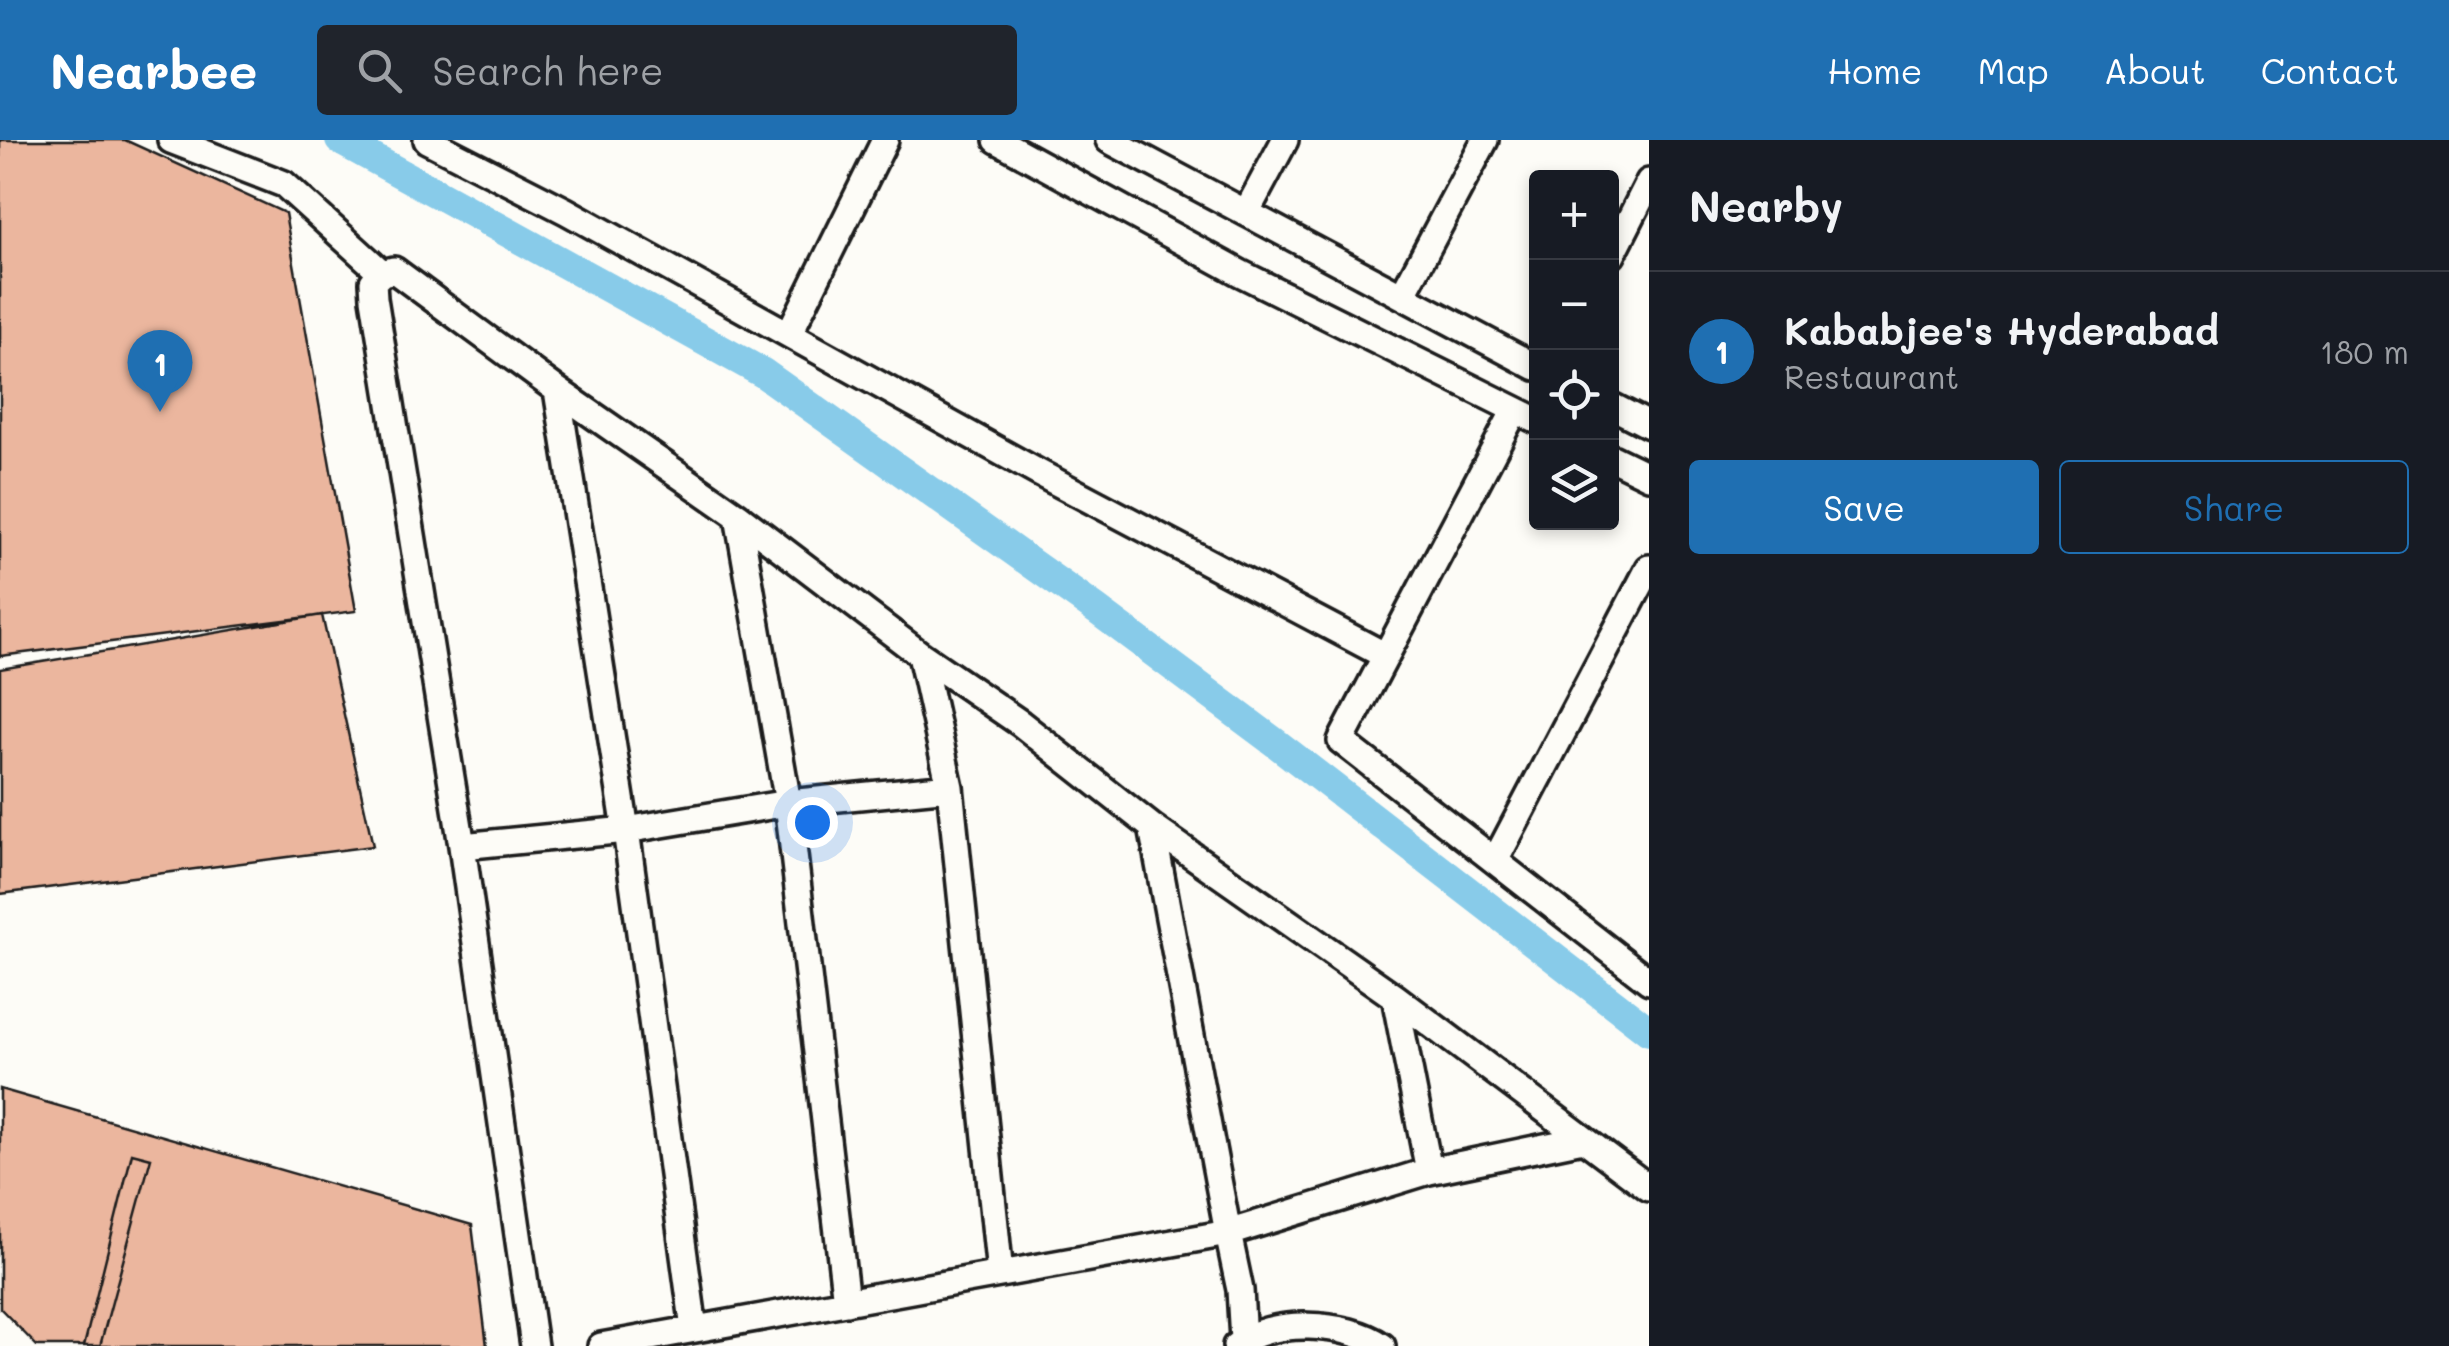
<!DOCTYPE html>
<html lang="en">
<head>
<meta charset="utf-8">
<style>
	body { margin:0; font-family:Mali,sans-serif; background:#20242c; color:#f1f3f6 }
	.controls { position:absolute; right:30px; top:30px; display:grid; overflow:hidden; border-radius:10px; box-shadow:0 5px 15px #0003 }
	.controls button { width:90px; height:90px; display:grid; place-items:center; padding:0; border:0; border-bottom:2px solid #363941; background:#171b24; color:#f1f3f6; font:50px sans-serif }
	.you { position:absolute; left:812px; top:682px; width:35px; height:35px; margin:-25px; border:8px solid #fff; border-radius:50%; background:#1a73e8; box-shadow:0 0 0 15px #1a73e833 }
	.badge { display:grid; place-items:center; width:65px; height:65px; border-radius:50%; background:#1f6fb2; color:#fff; font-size:32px; font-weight:700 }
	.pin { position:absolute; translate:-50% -82px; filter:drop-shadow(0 2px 5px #0008) }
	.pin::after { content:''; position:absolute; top:52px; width:35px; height:30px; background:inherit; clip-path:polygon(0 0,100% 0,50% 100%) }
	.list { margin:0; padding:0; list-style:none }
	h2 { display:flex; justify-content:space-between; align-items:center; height:130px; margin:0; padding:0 40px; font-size:42px }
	h2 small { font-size:32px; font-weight:400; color:#9ea1a6 }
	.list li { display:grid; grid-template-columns:65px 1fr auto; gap:30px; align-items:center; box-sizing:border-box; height:160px; padding:0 40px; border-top:2px solid #363941 }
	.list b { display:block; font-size:38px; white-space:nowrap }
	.list p { margin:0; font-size:32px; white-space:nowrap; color:#9ea1a6 }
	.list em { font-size:32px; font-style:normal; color:#9ea1a6 }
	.actions { display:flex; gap:20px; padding:30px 40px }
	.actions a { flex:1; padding:22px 0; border:2px solid #1f6fb2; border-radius:10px; text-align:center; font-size:35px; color:#1f6fb2 }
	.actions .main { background:#1f6fb2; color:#fff }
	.icon { flex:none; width:55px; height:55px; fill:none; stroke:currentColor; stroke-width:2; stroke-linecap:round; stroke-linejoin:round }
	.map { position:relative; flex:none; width:1649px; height:1206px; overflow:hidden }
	header { display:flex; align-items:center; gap:60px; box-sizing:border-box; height:140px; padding:0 50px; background:#1f6fb2; color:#fff }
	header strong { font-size:48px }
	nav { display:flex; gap:55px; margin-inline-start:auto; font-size:35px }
	.search { width:700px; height:90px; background:#20242c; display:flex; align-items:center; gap:25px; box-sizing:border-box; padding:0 35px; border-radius:10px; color:#9ea1a6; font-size:38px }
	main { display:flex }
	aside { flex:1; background:#171b24 }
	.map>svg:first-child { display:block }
</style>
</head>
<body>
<header>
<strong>Nearbee</strong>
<div class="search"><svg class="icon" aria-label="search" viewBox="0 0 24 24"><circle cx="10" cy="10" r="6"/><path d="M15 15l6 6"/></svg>Search here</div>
<nav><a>Home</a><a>Map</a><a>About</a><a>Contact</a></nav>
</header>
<main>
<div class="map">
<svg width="1649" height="1206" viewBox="0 0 1649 1206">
	<rect width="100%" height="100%" fill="#fdfcf7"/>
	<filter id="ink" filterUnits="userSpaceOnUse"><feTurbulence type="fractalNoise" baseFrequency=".01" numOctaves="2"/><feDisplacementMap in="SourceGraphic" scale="20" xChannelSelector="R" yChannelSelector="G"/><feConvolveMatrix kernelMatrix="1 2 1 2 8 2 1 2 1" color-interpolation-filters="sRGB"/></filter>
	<g filter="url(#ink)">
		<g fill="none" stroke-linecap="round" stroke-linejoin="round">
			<path stroke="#88cbe9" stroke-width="30" d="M340 0 763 233 1097 470 1277 604 1649 891"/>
		</g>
		<path fill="#ebb69e" stroke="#1c1c1c" stroke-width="2.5" d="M0 0H125L285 73 356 471 0 516Z
			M322 475 373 706 0 754V529Z
			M0 949 472 1085 487 1206H37L0 1168Z
			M132 1013 151 1018 100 1206H84Z"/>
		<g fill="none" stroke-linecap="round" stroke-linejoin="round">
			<g stroke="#1c1c1c" stroke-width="32">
				<path id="minor" d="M171 0 284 44 382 133
					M427 0 566 71 1039 333 1386 516
					M997 0 1240 133 1536 280
					M1109 0 1536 227
					M1246 73 1285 0
					M1612 115 1649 42
					M1403 154 1485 0
					M789 194 885 0
					M557 250 626 690 694 1189
					M1612 266 1649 285
					M1515 270 1341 601 1649 841
					M1612 318 1649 336
					M738 376 788 663 846 1162
					M921 515 950 647 1000 1134
					M1152 687 1228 1093 1240 1150 1243 1200
					M462 706 626 690 788 663 950 647
					M1495 721 1649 428
					M1429 1031 1583 999
					M534 1206 462 706 374 158 373 142 382 133 394 130 557 250 738 376 921 515 1020 583 1152 687 1395 857 1649 1048
					M601 1206 1228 1093 1429 1031 1395 857
					M1236 1206C1270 1177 1347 1182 1382 1206"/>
			</g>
			<use href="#minor" stroke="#fdfcf7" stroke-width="25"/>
		</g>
	</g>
</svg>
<div class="controls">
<button>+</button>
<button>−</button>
<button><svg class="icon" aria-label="locate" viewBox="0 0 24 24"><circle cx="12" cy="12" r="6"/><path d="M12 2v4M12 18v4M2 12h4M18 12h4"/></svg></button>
<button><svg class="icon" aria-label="layers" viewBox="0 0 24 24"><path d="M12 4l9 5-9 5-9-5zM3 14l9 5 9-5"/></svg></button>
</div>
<div class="you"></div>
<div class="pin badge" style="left:160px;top:272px">1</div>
</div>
<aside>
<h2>Nearby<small></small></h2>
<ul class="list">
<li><span class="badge">1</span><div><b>Kababjee's Hyderabad</b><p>Restaurant</p></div><em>180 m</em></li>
</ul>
<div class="actions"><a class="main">Save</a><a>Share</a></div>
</aside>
</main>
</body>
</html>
